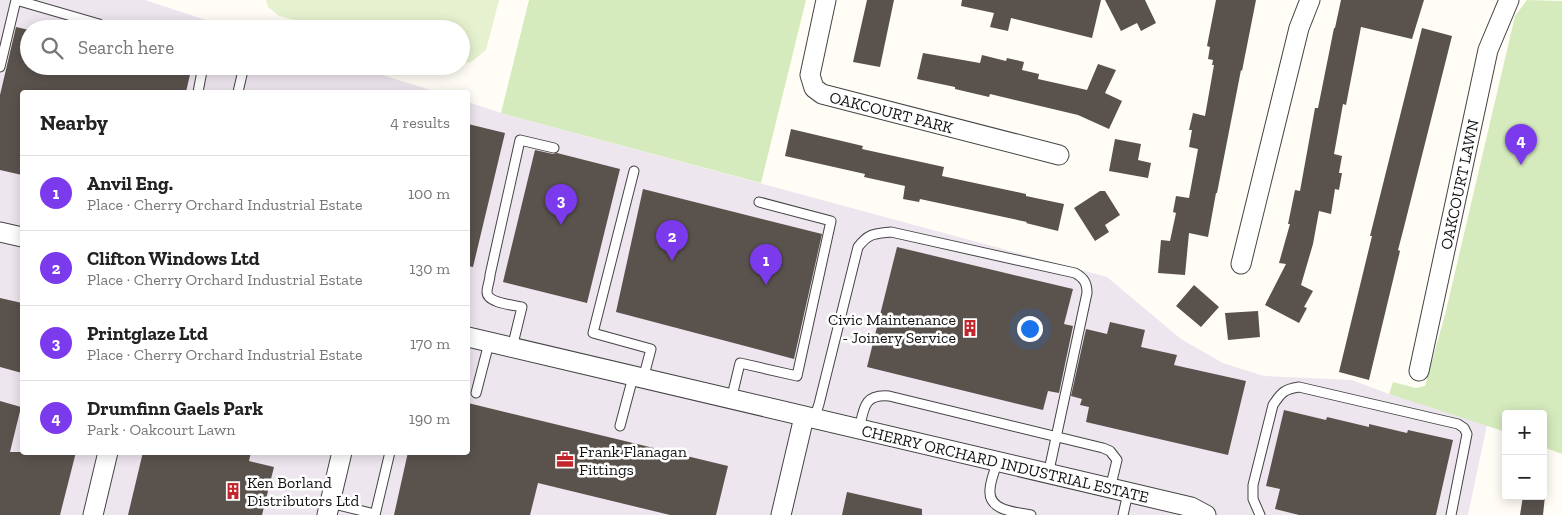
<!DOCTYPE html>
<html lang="en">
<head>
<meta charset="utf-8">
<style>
	body { margin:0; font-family:"Zilla Slab",serif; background:#f6f6f6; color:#222 }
	.controls { position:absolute; right:15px; bottom:15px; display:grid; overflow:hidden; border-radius:5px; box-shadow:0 2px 12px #0003 }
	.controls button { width:45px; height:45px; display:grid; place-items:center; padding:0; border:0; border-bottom:1px solid #e0e0e0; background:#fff; color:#222; font:25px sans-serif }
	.you { position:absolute; left:1029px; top:328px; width:18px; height:18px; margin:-12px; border:4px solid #fff; border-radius:50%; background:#1a73e8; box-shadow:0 0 0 8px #1a73e833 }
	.badge { display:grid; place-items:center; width:32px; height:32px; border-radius:50%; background:#7c3aed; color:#fff; font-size:16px; font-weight:700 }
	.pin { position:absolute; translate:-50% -41px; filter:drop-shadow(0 1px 2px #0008) }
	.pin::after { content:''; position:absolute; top:26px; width:18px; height:15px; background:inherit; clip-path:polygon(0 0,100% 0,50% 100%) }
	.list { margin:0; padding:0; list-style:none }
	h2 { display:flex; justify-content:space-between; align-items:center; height:65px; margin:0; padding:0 20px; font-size:21px }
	h2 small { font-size:16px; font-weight:400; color:#767676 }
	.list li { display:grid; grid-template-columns:32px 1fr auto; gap:15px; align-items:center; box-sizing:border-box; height:75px; padding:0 20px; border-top:1px solid #e0e0e0 }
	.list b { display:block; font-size:19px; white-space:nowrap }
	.list p { margin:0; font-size:16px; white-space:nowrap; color:#767676 }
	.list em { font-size:16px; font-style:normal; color:#767676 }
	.icon { flex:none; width:28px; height:28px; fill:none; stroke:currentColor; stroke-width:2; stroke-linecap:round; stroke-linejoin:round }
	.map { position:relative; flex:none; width:1562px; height:515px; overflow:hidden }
	.search { position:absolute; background:#fff; box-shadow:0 2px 12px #0003; left:20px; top:20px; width:450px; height:55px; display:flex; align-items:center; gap:12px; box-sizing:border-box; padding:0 18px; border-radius:28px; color:#767676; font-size:19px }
	.panel { position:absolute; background:#fff; box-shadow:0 2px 12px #0003; left:20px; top:90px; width:450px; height:365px; border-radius:5px }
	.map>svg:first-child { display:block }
</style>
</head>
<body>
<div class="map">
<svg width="1562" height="515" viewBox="0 0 1562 515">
	<rect width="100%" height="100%" fill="#fffdf5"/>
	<path fill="#eee6ef" d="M0 0H145L233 29H29V66H353L437 92H22V452H468V102L501 113 1107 277 1181 339 1223 363 1264 376 1352 380 1389 394 1487 425 1468 515H0Z"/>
	<path fill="#d5ebbd" d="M529 0H806L761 183 501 113Z
		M1527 0 1562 1V454L1543 447V414H1506V432L1389 394 1393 382 1416 388 1425 386 1445 315 1515 16Z"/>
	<path fill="#e6f2cf" d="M266 0H499L486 50 471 62 461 63V29H330L279 16 268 7Z"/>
	<path fill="#5a524d" d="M867 0H894L880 67 853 62Z
		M962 0H1101L1092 38 1011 18 1008 31 990 27 994 13 961 6Z
		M1105 0H1145L1156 23 1141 31 1137 23 1121 31Z
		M1216 0H1256L1242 71 1241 70 1217 193H1216L1208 237 1189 233 1185 275 1158 273 1161 240 1170 241 1176 213 1173 212 1176 196 1189 198 1198 149 1189 147 1192 130H1189L1193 113 1205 116 1214 65H1212L1213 60 1208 59 1210 47 1207 46Z
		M1341 0H1424L1412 39 1361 27 1346 105 1343 104 1334 154 1342 156 1339 173H1342L1339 190 1335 189 1331 214 1319 211 1313 244 1301 285 1313 291 1304 307 1307 308 1299 323 1265 305 1286 264 1279 263 1290 224H1288L1295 190 1300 191 1315 108H1318L1334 28H1335Z
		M16 27 29 30V66H192L186 92H22V175L0 170V95Z
		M1422 28 1452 36 1403 231 1398 250 1400 251 1369 380 1339 372 1372 236H1370Z
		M923 53 980 63 982 55 1006 61 1007 58 1024 62 1022 70 1039 74 1038 79 1087 90 1098 64 1116 70 1105 93 1122 101 1109 129 1078 115 990 94 989 97 955 89V87L917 79Z
		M468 124 505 133 473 267 468 266Z
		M791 129 863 146 862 149 944 167 942 176 1026 194V196L1064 204 1058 231 1026 223 1027 222 920 199 919 202 903 199 905 186 864 177 865 174 785 156Z
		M1115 139 1141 144 1138 160 1151 163 1148 178 1109 171Z
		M535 150 553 154 557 153 620 169 587 303 503 282Z
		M643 189 822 234 794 359 616 312Z
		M1100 191H1105L1120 215 1105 225 1109 232 1095 241 1074 208Z
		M897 247 1073 289 1064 324 1073 326 1059 393 1048 391 1043 410 867 367Z
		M1194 285 1219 307 1201 327 1176 306Z
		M0 298 22 303V373L0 367Z
		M1258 311 1260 337 1228 340 1225 313Z
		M1110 322 1145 330 1141 347 1177 355 1174 365 1246 381 1228 455 1086 422 1089 407 1080 405 1082 399 1071 396 1086 329 1107 334Z
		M0 401 21 407 10 452H76L60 515H0Z
		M468 403 728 466 716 515H670L538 483 530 515H394L408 452H468Z
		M1284 410 1326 420 1327 417 1369 427V424L1407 433 1408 430 1453 440 1436 515H1299L1275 509 1280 489 1266 486Z
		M143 452H251L249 461 274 467 262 515H128Z
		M847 492 922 509V515H842Z
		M1523 496H1545L1543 515H1520Z"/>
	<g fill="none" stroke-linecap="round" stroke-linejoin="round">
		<g stroke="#444" stroke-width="11">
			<path id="lane" d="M267 66 273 68
				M0 67 16 0 99 24
				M198 92 203 66
				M238 92 244 66
				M634 171 593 333 651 349 643 379
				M512 348 522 307C513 305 487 303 487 292 487 287 490 280 490 275L520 140 554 148
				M476 393 489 343
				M731 400 740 363 797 376 831 221 759 202
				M814 419 819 404 858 247C869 233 874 234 891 232L1075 273C1084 278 1087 283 1087 293L1048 475
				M620 426 633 377
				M859 430C864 409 863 394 889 396L1103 448 1110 451 1117 460 1110 489
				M997 462C995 471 990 481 990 490 988 511 1016 512 1031 515
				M330 503 375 514
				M375 515 390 452
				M1123 515 1128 493
				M1260 515 1253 499V485L1273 405C1281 393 1284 389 1299 387L1458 424 1464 428 1467 434 1451 515"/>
		</g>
		<g stroke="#444" stroke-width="21">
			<g id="street">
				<path id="s1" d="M826 0 810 75 814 88 822 94 1059 155"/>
				<path d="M0 232 22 237"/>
				<path d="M1241 264 1299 28 1310 0"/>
				<path id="s2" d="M468 337 1191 507 1206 515"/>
				<path id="s3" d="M1419 371 1488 50 1509 0"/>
				<path d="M93 515 108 452"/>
				<path d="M327 515 342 452"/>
				<path d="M781 515 804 417"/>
			</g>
		</g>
		<use href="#lane" stroke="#fff" stroke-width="9"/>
		<use href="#street" stroke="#fff" stroke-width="19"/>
	</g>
	<defs>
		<g id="building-bare" transform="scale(1.35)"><path d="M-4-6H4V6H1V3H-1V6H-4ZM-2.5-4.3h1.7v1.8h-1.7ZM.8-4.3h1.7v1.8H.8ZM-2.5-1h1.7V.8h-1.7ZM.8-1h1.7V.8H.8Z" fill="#c4262e" stroke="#fff" stroke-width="2.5" paint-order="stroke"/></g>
		<g id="office-bare" transform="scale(1.35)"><path d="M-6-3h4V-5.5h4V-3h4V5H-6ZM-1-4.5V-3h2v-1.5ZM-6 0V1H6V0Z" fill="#c4262e" stroke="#fff" stroke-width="2.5" paint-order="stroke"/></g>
	</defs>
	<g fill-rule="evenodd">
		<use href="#building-bare" x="970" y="328"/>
		<use href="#office-bare" x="565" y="460"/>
		<use href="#building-bare" x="233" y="491"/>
	</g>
	<g text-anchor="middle" stroke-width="5" stroke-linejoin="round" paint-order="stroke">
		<g font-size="16" fill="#111" stroke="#fff">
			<text dy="6" stroke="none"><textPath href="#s1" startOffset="172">OAKCOURT PARK</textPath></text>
			<text dy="6" stroke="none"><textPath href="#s3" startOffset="191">OAKCOURT LAWN</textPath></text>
			<text dy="6" stroke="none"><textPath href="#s2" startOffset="552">CHERRY ORCHARD INDUSTRIAL ESTATE</textPath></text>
		</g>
		<g font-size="16" fill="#111" stroke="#fff" text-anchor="start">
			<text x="956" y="325" text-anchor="end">Civic Maintenance<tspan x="956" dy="18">- Joinery Service</tspan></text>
			<text x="579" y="457">Frank Flanagan<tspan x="579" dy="18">Fittings</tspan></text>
			<text x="247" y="488">Ken Borland<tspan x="247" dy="18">Distributors Ltd</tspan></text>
		</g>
	</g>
</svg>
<div class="controls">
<button>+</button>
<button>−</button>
</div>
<div class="you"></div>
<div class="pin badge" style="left:766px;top:285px">1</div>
<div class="pin badge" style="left:672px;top:261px">2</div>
<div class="pin badge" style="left:561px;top:225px">3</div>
<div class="pin badge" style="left:1521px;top:165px">4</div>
<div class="search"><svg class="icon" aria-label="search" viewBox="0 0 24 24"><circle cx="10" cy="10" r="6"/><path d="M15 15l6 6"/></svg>Search here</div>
<section class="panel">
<h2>Nearby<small>4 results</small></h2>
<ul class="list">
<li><span class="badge">1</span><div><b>Anvil Eng.</b><p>Place · Cherry Orchard Industrial Estate</p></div><em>100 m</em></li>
<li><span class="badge">2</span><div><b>Clifton Windows Ltd</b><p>Place · Cherry Orchard Industrial Estate</p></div><em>130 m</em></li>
<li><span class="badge">3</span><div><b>Printglaze Ltd</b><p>Place · Cherry Orchard Industrial Estate</p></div><em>170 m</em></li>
<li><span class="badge">4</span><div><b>Drumfinn Gaels Park</b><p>Park · Oakcourt Lawn</p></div><em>190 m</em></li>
</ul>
</section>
</div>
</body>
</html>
